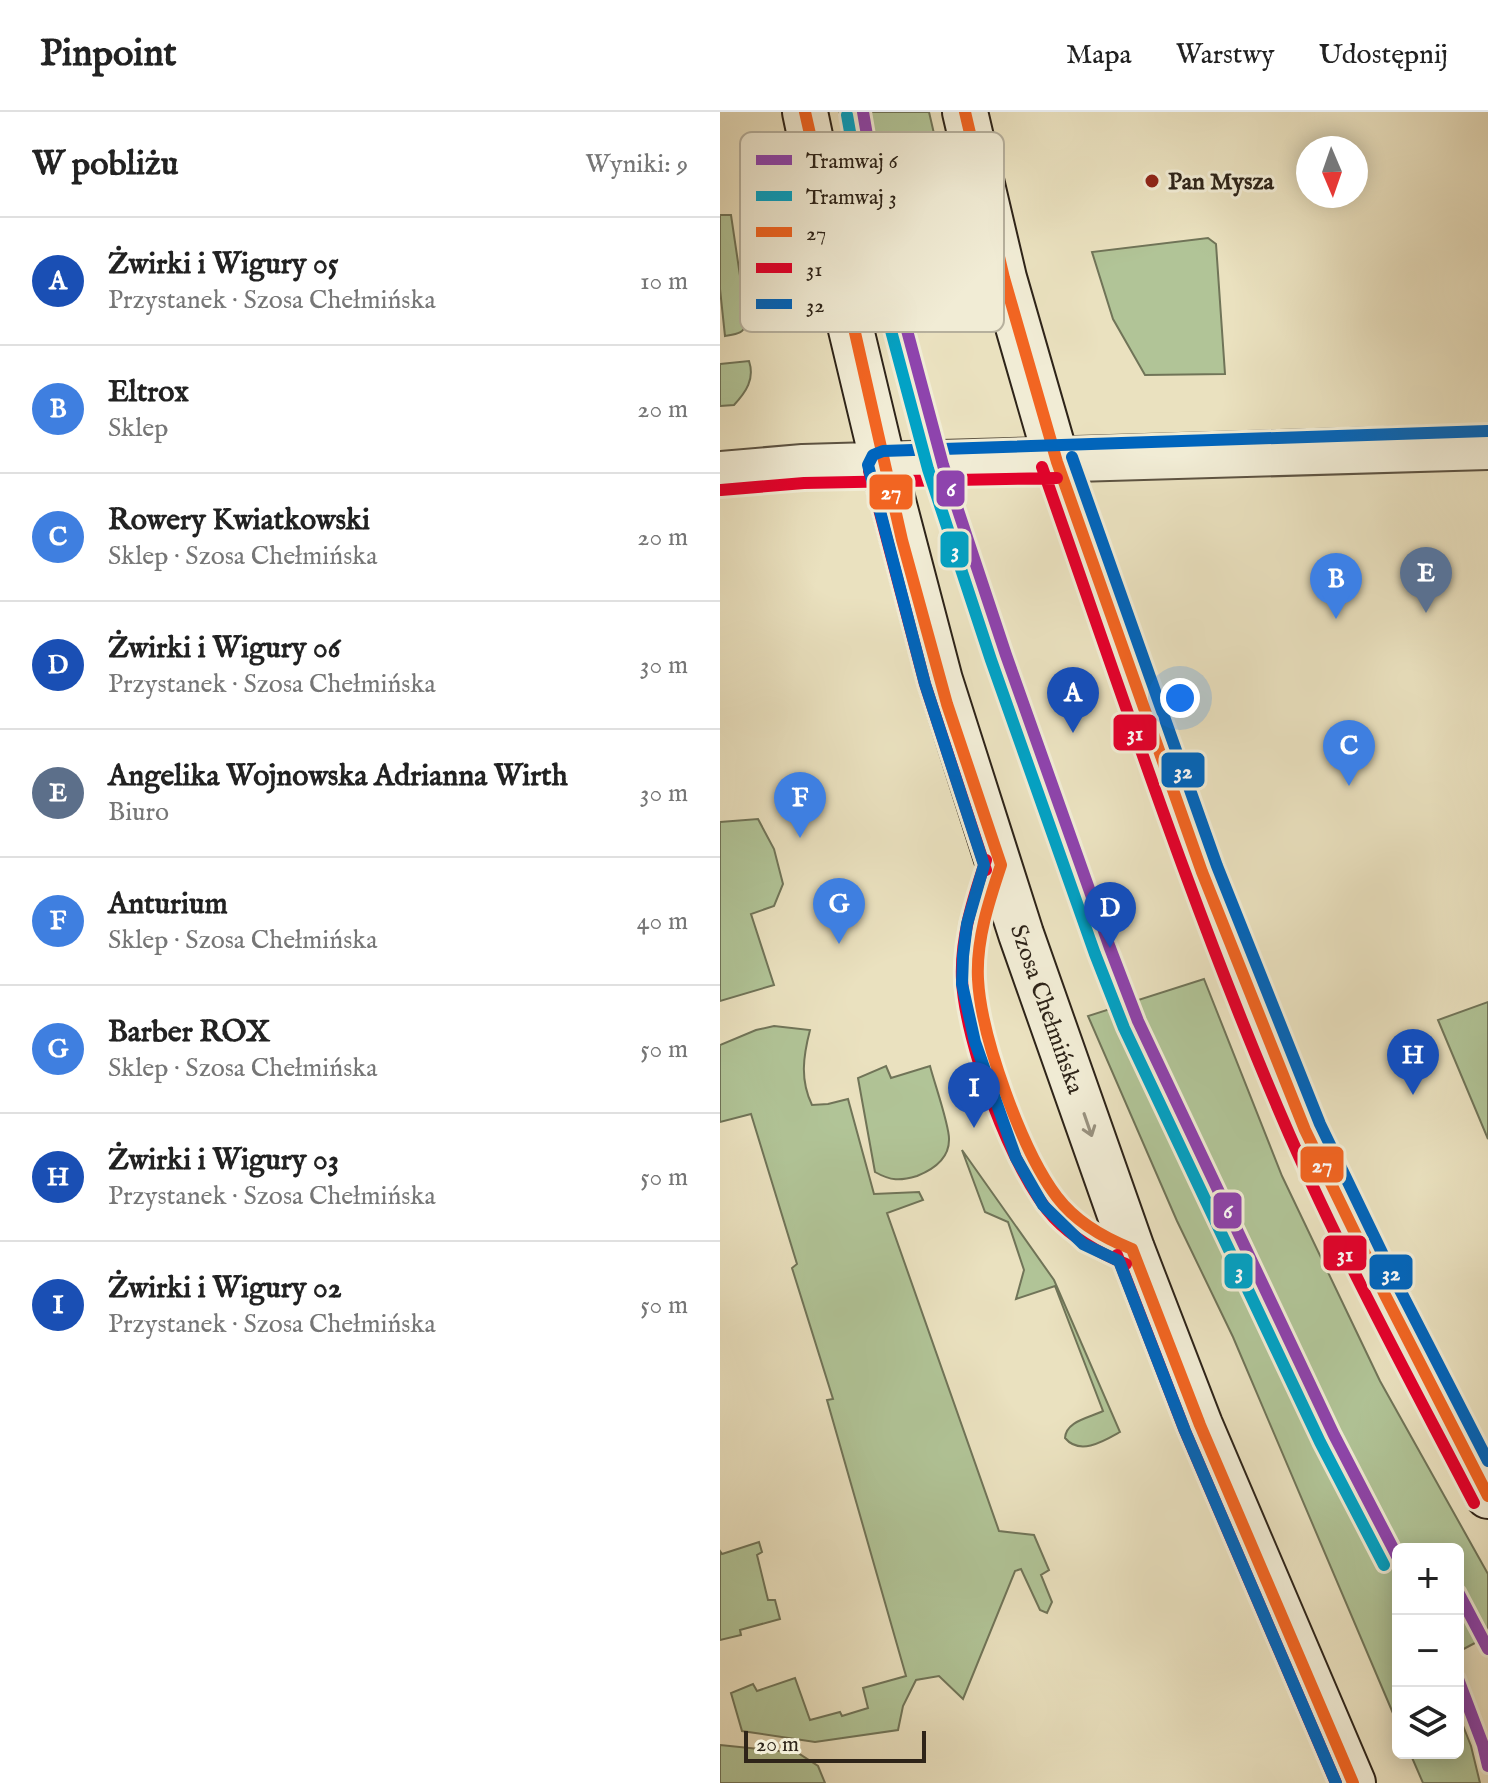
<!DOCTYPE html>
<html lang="pl">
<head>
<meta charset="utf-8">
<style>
	body { margin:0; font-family:"IM FELL English",serif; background:#f2f2f2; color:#222 }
	.controls { position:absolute; right:24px; bottom:24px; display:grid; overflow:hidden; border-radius:12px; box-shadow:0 4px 20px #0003 }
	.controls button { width:72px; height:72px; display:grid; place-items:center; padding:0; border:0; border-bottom:2px solid #e0e0e0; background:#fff; color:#222; font:40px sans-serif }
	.compass { position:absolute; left:576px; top:24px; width:72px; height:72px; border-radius:50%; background:#fff; box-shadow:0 4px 20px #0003; rotate:178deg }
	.scale { position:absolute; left:24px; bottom:20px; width:182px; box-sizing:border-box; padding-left:8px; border:4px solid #2e2419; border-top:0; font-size:22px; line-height:28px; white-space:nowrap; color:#2e2419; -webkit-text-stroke:6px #f1ecd5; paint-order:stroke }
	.you { position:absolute; left:460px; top:586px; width:28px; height:28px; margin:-20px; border:6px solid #fff; border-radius:50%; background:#1a73e8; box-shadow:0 0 0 12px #1a73e833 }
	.badge { display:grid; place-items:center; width:52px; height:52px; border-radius:50%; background:#8f2418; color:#fff; font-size:26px; font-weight:700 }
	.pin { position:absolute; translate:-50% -66px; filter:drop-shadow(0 2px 4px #0008) }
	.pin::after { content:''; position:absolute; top:42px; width:28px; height:24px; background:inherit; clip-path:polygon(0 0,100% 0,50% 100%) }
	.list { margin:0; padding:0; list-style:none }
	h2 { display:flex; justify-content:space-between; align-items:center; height:104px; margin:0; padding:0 32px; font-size:34px }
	h2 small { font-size:26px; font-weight:400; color:#767676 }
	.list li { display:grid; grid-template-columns:52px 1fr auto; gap:24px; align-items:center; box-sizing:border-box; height:128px; padding:0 32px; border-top:2px solid #e0e0e0 }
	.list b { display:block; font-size:30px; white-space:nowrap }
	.list p { margin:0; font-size:26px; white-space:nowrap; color:#767676 }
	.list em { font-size:26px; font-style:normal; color:#767676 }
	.icon { flex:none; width:44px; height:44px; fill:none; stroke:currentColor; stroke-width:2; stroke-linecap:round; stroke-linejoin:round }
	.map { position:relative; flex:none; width:768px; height:1671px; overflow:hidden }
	header { display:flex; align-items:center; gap:48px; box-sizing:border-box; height:112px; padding:0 40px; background:#fff; border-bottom:2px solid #e0e0e0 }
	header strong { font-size:38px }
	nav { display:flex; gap:44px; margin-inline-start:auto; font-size:28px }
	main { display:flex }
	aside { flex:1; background:#fff }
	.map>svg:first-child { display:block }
</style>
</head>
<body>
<header>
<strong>Pinpoint</strong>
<nav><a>Mapa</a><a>Warstwy</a><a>Udostępnij</a></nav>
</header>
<main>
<aside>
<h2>W pobliżu<small>Wyniki: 9</small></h2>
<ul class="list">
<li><span class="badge" style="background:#1a4fb4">A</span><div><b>Żwirki i Wigury 05</b><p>Przystanek · Szosa Chełmińska</p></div><em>10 m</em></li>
<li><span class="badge" style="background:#3f7fe0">B</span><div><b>Eltrox</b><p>Sklep</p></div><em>20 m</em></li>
<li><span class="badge" style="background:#3f7fe0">C</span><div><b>Rowery Kwiatkowski</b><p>Sklep · Szosa Chełmińska</p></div><em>20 m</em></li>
<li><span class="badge" style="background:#1a4fb4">D</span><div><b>Żwirki i Wigury 06</b><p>Przystanek · Szosa Chełmińska</p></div><em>30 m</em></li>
<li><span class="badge" style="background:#5c6f8a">E</span><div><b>Angelika Wojnowska Adrianna Wirth</b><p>Biuro</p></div><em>30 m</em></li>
<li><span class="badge" style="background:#3f7fe0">F</span><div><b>Anturium</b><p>Sklep · Szosa Chełmińska</p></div><em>40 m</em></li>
<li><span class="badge" style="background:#3f7fe0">G</span><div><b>Barber ROX</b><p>Sklep · Szosa Chełmińska</p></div><em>50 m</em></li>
<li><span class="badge" style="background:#1a4fb4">H</span><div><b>Żwirki i Wigury 03</b><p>Przystanek · Szosa Chełmińska</p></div><em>50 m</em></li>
<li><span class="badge" style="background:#1a4fb4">I</span><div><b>Żwirki i Wigury 02</b><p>Przystanek · Szosa Chełmińska</p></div><em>50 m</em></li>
</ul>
</aside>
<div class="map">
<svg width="768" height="1671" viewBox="0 0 768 1671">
	<rect width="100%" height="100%" fill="#eae1bf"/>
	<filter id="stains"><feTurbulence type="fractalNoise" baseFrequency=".0025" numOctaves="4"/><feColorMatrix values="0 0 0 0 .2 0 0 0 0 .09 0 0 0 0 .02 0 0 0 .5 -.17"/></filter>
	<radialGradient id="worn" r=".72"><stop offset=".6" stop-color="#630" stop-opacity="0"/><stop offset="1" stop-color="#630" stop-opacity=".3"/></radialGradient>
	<path fill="#b1c497" stroke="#707458" stroke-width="2" d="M119 0H209L240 134 151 155 141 119Z
		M0 103H11L27 211C23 222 17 222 5 224L0 177Z
		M488 126 496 132 505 262 425 263 393 207 372 140Z
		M29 249C35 267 26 280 14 293L0 294V252Z
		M38 707 54 737 63 772 54 794 31 802 54 873 0 889V710Z
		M484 867 562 1064 627 1200 660 1269 768 1462V1524L738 1540V1437H678V1613L513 1225 457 1109 368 904Z
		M768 890V1027L718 908Z
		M54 914 90 918C83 945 80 968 92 993L108 992 128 987 154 1082 199 1080 203 1088 167 1101 279 1419 314 1423 329 1458 321 1463 332 1490 327 1501 320 1498 301 1457 295 1459 243 1587 219 1564 196 1568 183 1594 178 1618 95 1630 22 1619 11 1581 33 1572 37 1579 75 1566 90 1608 120 1600 122 1604 148 1596 143 1576 186 1564 107 1288 113 1287 72 1156 77 1152 31 1002 0 1010V933L36 918Z
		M166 954 171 966 210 954C214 970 230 1015 229 1028 229 1047 212 1058 197 1064 180 1069 171 1069 155 1060L138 966Z
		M242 1038 334 1168 400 1320C384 1329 360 1344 345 1326 346 1309 369 1306 383 1299L335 1174 296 1187 304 1158 288 1110 265 1100Z
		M39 1430 42 1440 37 1443 48 1488H55L60 1507 20 1518 21 1523 0 1528V1439L2 1442Z
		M738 1601 751 1634 760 1671H703L690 1641H738Z
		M0 1633 78 1641 98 1654 105 1671H0Z"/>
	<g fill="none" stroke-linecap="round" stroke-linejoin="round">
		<g stroke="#5d5342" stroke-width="48">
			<path id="tertiary" d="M0 362 83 355 768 335"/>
		</g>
		<g stroke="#2e2419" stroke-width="48">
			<g id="secondary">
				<path id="s1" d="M85 0 128 205 164 355 220 568 301 822 412 1137 480 1313 633 1671"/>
				<path d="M245 0 284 166 337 350 482 760 585 1018 665 1183 768 1384"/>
			</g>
		</g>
		<use href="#tertiary" stroke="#f1ecd5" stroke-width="44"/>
		<use href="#secondary" stroke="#f1ecd5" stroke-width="44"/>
		<g stroke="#f1ecd5" stroke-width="18">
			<path id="bus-1" d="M85 0 182 428 227 592 281 753
				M245 0 284 166 337 350 482 760 585 1018 665 1183 768 1384
				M281 753C269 789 256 828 258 867 261 925 302 1039 337 1085 356 1110 384 1126 412 1137
				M412 1137 480 1313 633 1671"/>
		</g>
		<g stroke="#f1ecd5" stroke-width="18">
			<path id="bus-2" d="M322 355C401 579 475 806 570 1024 625 1149 691 1270 754 1391
				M149 359 205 572 266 758
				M1 378 84 371 337 366
				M266 748C253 786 240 827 242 868 245 930 292 1061 334 1106 354 1127 379 1141 406 1152
				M397 1143 465 1319 616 1671"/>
		</g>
		<g stroke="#f1ecd5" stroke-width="18">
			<path id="bus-3" d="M352 345 497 754 600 1012 679 1176 768 1349
				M616 1671 465 1319 399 1149 363 1132 323 1093 296 1046 255 930 242 872 243 844 247 812 264 753 205 572 148 353 153 343 163 339 767 319"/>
		</g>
		<use href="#bus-1" stroke="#f26522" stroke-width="12"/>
		<use href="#bus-2" stroke="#e4002b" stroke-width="12"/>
		<use href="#bus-3" stroke="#0065bd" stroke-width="12"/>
		<g stroke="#f1ecd5" stroke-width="18">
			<path id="tram-1" d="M143 0 169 151 223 353 286 543 390 836 418 909 614 1323 678 1446
				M738 1480 768 1537
				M738 1567 763 1633 768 1654"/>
		</g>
		<g stroke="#f1ecd5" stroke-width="18">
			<path id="tram-2" d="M127 3 154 155 208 357 271 548 375 842 404 916 600 1330 664 1453"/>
		</g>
		<use href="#tram-1" stroke="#8e44ad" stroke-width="12"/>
		<use href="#tram-2" stroke="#02a2c5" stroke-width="12"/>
	</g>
	<defs><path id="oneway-shaft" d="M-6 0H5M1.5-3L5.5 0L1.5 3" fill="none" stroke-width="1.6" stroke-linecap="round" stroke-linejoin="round" transform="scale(2)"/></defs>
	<use stroke="#999280" href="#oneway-shaft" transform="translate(368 1013) rotate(71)"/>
	<circle fill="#8f2418" stroke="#f1ecd5" stroke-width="3" cx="432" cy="69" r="8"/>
	<g text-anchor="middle" stroke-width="6" stroke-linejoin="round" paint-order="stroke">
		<g font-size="24" font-weight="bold" fill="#2e2419" stroke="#f1ecd5" text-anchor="start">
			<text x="448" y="77">Pan Mysza</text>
		</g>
		<g font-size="24" fill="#2e2419" stroke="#f1ecd5">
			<text dy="8" stroke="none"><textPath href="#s1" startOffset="930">Szosa Chełmińska</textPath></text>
		</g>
	</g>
	<rect x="20" y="20" width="264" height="200" rx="12" fill="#f1ecd5" stroke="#b6b09d" stroke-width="2"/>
	<rect x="36" y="43" width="36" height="10" fill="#8e44ad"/>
	<rect x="36" y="79" width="36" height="10" fill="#02a2c5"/>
	<rect x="36" y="115" width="36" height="10" fill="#f26522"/>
	<rect x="36" y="151" width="36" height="10" fill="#e4002b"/>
	<rect x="36" y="187" width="36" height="10" fill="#0065bd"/>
	<g font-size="22" fill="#2e2419">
		<text x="86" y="56">Tramwaj 6</text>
		<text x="86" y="92">Tramwaj 3</text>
		<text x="86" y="128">27</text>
		<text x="86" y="164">31</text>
		<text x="86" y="200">32</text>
	</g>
	<g stroke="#f1ecd5" stroke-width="3">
		<rect x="215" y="357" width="31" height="39" rx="8" fill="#8e44ad"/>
		<rect x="148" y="361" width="46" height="38" rx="8" fill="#f26522"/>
		<rect x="219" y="418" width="31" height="39" rx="8" fill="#02a2c5"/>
		<rect x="392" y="601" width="46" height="39" rx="8" fill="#e4002b"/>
		<rect x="440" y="639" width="46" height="38" rx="8" fill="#0065bd"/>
		<rect x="579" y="1033" width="46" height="39" rx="8" fill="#f26522"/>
		<rect x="492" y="1079" width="31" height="39" rx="8" fill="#8e44ad"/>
		<rect x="602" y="1122" width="46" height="38" rx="8" fill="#e4002b"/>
		<rect x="503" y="1140" width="31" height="38" rx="8" fill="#02a2c5"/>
		<rect x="648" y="1141" width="46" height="38" rx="8" fill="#0065bd"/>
	</g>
	<g font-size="22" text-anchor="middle" font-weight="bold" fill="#fff">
		<text x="231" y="384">6</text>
		<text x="171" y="387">27</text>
		<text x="235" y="445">3</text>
		<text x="415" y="628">31</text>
		<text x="463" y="666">32</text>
		<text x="602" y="1060">27</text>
		<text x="508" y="1106">6</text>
		<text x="625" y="1149">31</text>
		<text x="519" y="1166">3</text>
		<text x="671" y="1168">32</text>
	</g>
	<rect width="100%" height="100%" filter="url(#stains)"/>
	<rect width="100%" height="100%" fill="url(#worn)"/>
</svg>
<div class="controls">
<button>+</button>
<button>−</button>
<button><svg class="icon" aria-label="layers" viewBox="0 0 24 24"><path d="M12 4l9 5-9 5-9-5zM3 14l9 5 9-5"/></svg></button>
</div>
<svg class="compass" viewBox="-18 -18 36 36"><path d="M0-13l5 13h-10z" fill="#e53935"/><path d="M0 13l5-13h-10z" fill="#767676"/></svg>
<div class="scale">20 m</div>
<div class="you"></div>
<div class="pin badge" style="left:353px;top:621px;background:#1a4fb4">A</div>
<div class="pin badge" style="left:616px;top:507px;background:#3f7fe0">B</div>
<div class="pin badge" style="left:629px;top:674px;background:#3f7fe0">C</div>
<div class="pin badge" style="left:390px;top:836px;background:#1a4fb4">D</div>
<div class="pin badge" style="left:706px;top:501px;background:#5c6f8a">E</div>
<div class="pin badge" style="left:80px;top:726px;background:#3f7fe0">F</div>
<div class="pin badge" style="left:119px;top:832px;background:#3f7fe0">G</div>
<div class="pin badge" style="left:693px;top:983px;background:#1a4fb4">H</div>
<div class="pin badge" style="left:254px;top:1016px;background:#1a4fb4">I</div>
</div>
</main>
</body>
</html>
